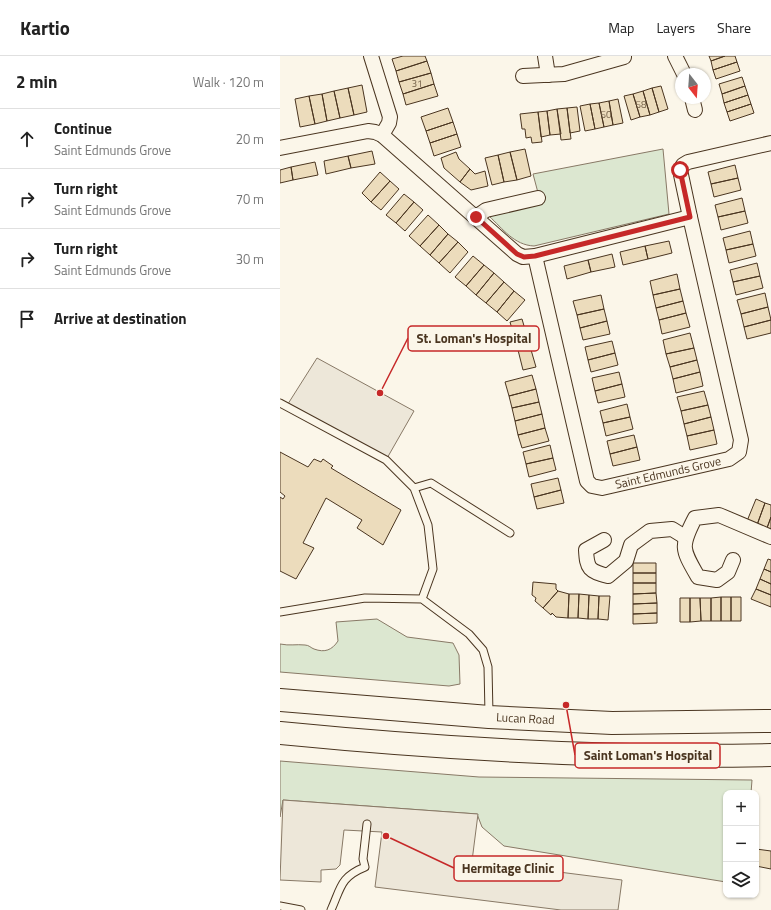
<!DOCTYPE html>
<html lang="en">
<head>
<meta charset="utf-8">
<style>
	body { margin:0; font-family:"Titillium Web",sans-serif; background:#f2f2f2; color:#222 }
	.controls { position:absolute; right:12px; bottom:12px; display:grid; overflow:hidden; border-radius:8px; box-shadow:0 1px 3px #0004 }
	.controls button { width:36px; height:36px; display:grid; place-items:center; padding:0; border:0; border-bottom:1px solid #e0e0e0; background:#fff; color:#222; font:20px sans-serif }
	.compass { position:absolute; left:395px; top:12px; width:36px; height:36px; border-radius:50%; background:#fff; box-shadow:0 1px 3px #0004; rotate:163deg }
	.stop { position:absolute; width:12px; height:12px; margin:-9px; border:3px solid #c62828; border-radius:50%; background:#fff }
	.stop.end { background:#c62828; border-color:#fff; box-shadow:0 1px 4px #0008 }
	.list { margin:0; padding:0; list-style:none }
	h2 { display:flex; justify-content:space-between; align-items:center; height:52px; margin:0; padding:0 16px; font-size:17px }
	h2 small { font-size:13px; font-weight:400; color:#767676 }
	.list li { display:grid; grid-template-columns:26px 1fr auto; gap:12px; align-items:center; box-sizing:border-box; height:60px; padding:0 16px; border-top:1px solid #e0e0e0 }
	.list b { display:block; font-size:15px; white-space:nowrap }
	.list p { margin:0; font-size:13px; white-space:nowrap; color:#767676 }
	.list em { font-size:13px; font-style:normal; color:#767676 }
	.icon { flex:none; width:22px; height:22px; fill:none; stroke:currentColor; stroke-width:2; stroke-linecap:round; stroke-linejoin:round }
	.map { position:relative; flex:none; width:491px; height:854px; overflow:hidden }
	header { display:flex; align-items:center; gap:24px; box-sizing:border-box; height:56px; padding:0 20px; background:#fff; border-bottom:1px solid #e0e0e0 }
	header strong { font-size:19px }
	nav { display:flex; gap:22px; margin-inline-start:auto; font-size:14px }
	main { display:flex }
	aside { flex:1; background:#fff }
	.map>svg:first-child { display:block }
</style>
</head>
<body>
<header>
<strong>Kartio</strong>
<nav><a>Map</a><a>Layers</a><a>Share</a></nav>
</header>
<main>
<aside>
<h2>2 min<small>Walk · 120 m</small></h2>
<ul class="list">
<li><svg class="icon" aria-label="ahead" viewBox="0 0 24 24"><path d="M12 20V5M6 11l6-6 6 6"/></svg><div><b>Continue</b><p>Saint Edmunds Grove</p></div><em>20 m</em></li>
<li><svg class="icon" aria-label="right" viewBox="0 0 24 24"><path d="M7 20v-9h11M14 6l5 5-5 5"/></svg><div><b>Turn right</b><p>Saint Edmunds Grove</p></div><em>70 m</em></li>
<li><svg class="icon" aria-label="right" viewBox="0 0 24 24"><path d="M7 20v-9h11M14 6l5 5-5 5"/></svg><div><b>Turn right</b><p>Saint Edmunds Grove</p></div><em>30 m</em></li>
<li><svg class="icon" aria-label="arrive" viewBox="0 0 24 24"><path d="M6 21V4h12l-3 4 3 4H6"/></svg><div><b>Arrive at destination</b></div></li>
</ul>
</aside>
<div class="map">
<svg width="491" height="854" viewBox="0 0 491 854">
	<rect width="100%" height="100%" fill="#fbf6e9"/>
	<path fill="#dce7d0" stroke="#887966" d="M383 93 389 158 254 190C234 189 223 173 209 160L261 148 253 118Z
		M97 563 127 581 173 587 179 599 180 628 169 630 0 616V588C10 590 16 588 25 589 29 589 31 592 34 593 45 597 52 594 58 585L56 566Z
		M0 705 199 721 472 724 471 737H446V826L224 790 202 771 197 758 3 744 0 761Z"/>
	<path fill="#ede7d9" stroke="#887966" d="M37 302 134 355 106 404 6 351Z
		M3 744 198 758 192 805 342 824 338 854H281L95 831 102 776 64 774 60 809 56 813 41 814V826L0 824Z"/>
	<path fill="#ecdcbc" stroke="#4a3520" d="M123 0H145L147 5 116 15 112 3Z
		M429 0H445L431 5Z
		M445 0H455L457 6 433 14 431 5Z
		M147 5 151 17 119 26 116 15Z
		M457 6 460 15 436 23 433 14Z
		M151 17 154 28 123 38 119 26Z
		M462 21 465 30 442 38 439 28Z
		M154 28 158 40 126 49 123 38Z
		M82 29 87 56 74 59 68 32Z
		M381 30 388 53 379 56 372 32Z
		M465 30 468 39 444 47 442 38Z
		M68 32 74 59 60 62 54 35Z
		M372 32 379 56 370 59 363 35Z
		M54 35 60 62 47 65 42 38Z
		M363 35 370 59 360 61 353 38Z
		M42 38 47 65 35 68 29 40Z
		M353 38 360 61 351 64 344 40Z
		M468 39 471 48 447 56 444 47Z
		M29 40 35 68 20 71 15 43Z
		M338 43 343 67 333 69 329 45Z
		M329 45 333 69 324 71 319 47Z
		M319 47 324 71 315 73 310 48Z
		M310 48 315 73 305 75 300 50Z
		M471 48 474 57 450 65 447 56Z
		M297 51 300 75 290 77 287 52Z
		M168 52 173 66 146 75 141 61Z
		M287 52 291 83 281 84 277 53Z
		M277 53 281 78 270 79 267 55Z
		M267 55 270 79 261 81 258 56Z
		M258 56 262 86 252 87 251 81 246 82 245 73H242L240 58Z
		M173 66 177 78 150 87 146 75Z
		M177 78 181 91 154 100 150 87Z
		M245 93 251 120 237 124 230 96Z
		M92 95 95 108 71 112 68 100Z
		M176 96 179 103 190 113 180 126 164 112 161 102Z
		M230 96 237 124 224 126 218 99Z
		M218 99 224 126 212 129 205 102Z
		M68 100 71 112 46 118 44 105Z
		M35 106 38 119 13 124 11 111Z
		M455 109 458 122 431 128 428 116Z
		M11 111 13 124 0 127V114Z
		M190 113 195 118 205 115 208 130 191 134 180 126Z
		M100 116 110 125 91 146 82 137Z
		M458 122 461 134 434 141 431 128Z
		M110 125 119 133 101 154 91 146Z
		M124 138 134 146 116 167 106 159Z
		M462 142 465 155 438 161 435 149Z
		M134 146 143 154 125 175 116 167Z
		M465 155 468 167 441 174 438 161Z
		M148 159 159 169 140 190 129 180Z
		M159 169 168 178 150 199 140 190Z
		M470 175 473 188 446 194 443 182Z
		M168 178 178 186 159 207 150 199Z
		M389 185 392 197 368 203 365 190Z
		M178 186 188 196 170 217 159 207Z
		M473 188 476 200 449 207 446 194Z
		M365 190 368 203 343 209 340 196Z
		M332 198 335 211 311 216 308 204Z
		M193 200 204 209 186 230 175 221Z
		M308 204 311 216 287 223 284 210Z
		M477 207 480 220 453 226 450 214Z
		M204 209 214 217 196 239 186 230Z
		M214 217 224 226 206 247 196 239Z
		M397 218 400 233 373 239 370 225Z
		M480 220 483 232 456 239 453 226Z
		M224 226 234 235 217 256 206 247Z
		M400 233 403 245 376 252 373 239Z
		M234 235 245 244 227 265 217 256Z
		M485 237 488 251 461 258 457 244Z
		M321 239 324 253 297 259 293 245Z
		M403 245 406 257 379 264 376 252Z
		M488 251 491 264 464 271 461 258Z
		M324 253 327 265 300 272 297 259Z
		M406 257 410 271 382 278 379 264Z
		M242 263 249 287 237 290 230 266Z
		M491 264V277L467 283 464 271Z
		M327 265 330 278 303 284 300 272Z
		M410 277 414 292 386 298 383 284Z
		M332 285 335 297 308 304 305 291Z
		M249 287 256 311 243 314 237 290Z
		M414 292 417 304 390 311 386 298Z
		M335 297 338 309 311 316 308 304Z
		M417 304 420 316 393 323 390 311Z
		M339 316 342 328 315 335 312 322Z
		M420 316 423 330 396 337 393 323Z
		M252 319 256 333 229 340 225 326Z
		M342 328 345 341 318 347 315 335Z
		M256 333 259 346 232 352 229 340Z
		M424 335 428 349 401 355 397 341Z
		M259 346 262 358 235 365 232 352Z
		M347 348 350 361 323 367 320 355Z
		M428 349 431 361 404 368 401 355Z
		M262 358 265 372 238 379 235 365Z
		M350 361 353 373 326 380 323 367Z
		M431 361 434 374 407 380 404 368Z
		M265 372 269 385 242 392 238 379Z
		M434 374 437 388 410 394 407 380Z
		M354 379 357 391 330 398 327 385Z
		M270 389 273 402 246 408 243 396Z
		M357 391 360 404 333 410 330 398Z
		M0 396 28 411 34 403 41 406 43 403 53 410 51 412 121 454 103 489 77 472 82 464 46 442 23 487 34 492 16 523 0 515V441L3 443 5 440 0 436Z
		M273 402 276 414 249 421 246 408Z
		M278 422 281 434 254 441 251 428Z
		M281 434 284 447 257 453 254 441Z
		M476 443 485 447 477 469 467 465Z
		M485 447 491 449V461L487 472 477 469Z
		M491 461V474L487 472Z
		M488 503 491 504V516L484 513Z
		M353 507H376V517H353Z
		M484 513 491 516V528L480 523Z
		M353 517H376V527H353Z
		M480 523 491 528V539L476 533Z
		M253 526 276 528V533L278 535 263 552 255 545 256 542 252 539Z
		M353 527H376V537L353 538Z
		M476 533 491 539V551L471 543Z
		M278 535 289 538 288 562 276 561 272 557 271 559 263 552Z
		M376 537 377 547 353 548V538Z
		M289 538H299L298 562H288Z
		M299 538 309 539 308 563 298 562Z
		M309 539 319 540 318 563H308Z
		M319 540H330L328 564 318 563Z
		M441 541V565H431V542Z
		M441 541H451V565H441Z
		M451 541H461V565H451Z
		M400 542H410V566H400Z
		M410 542H420L421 565 410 566Z
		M420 542H431V565H421Z
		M377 547V557L353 558V548Z
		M377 557V567L353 568V558Z
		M476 793 491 795V813L476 810Z"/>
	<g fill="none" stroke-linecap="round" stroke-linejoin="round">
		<g stroke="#4a3520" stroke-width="9">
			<path id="lane" d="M0 347 106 404 134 432 148 469 153 513 142 543
				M134 432 151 427 230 477
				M0 556 85 542 142 543 189 578 203 594 208 611 209 658
				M0 850 21 854
				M51 854C61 832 60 821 85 811L83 803 87 768"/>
		</g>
		<g stroke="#4a3520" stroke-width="16">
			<g id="street">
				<path d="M91 0 110 61 109 67 102 79"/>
				<path d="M265 0 268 19"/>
				<path d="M395 0 404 18"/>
				<path d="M243 20 284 18 344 1"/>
				<path d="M412 42 415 54"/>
				<path d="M0 92 88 75 95 76 102 79 237 198 243 201 255 200 410 161 400 114 403 109 408 106 491 87"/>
				<path d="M196 161 206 154 258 142"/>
				<path id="s1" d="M255 200 307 425 312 430 322 432 449 403 459 396 461 384 410 161"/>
				<path d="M324 484 306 494C307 513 309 515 328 520L346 505 351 489 370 475 392 473 405 481"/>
				<path d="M453 504 448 516 437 524 418 521C402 493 400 491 415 462L439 459 491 481"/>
			</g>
		</g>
		<g stroke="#4a3520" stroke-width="24">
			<g id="highway">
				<path id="s2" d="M0 644 209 661 332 667 491 665"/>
				<path d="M0 677C163 693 327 703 491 699"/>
			</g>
		</g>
		<use href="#lane" stroke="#fbf6e9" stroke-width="7"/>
		<use href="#street" stroke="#fbf6e9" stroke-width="14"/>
		<use href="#highway" stroke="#fbf6e9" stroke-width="22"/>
	</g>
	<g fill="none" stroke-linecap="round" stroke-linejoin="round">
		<path stroke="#c62828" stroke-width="5" d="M196 161 237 198 244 201 255 200 410 161 400 114"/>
	</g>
	<g text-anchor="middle" stroke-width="3" stroke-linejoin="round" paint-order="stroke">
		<g font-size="10" fill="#725f47">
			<text x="137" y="31">31</text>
			<text x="361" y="52">58</text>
			<text x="326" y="62">50</text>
		</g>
		<g font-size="12" fill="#4a3520" stroke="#fbf6e9">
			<text dy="4" stroke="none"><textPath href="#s1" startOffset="316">Saint Edmunds Grove</textPath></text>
			<text dy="4" stroke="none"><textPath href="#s2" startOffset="246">Lucan Road</textPath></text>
		</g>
	</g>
	<path fill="none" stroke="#c62828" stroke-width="1.5" d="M100 337L128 282M286 649L295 699M106 780L174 812"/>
	<g fill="#c62828" stroke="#fbf6e9" stroke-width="1.5">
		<circle cx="100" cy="337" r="4"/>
		<circle cx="286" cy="649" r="4"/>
		<circle cx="106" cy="780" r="4"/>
	</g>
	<g fill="#fbf6e9" stroke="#c62828" stroke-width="1.5">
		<rect x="128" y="270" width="131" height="25" rx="4"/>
		<rect x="295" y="687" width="145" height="25" rx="4"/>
		<rect x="174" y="800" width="109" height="25" rx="4"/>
	</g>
	<g font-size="13" text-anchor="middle" font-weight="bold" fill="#4a3520">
		<text x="194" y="287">St. Loman's Hospital</text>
		<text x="368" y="704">Saint Loman's Hospital</text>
		<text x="228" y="817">Hermitage Clinic</text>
	</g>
</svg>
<div class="controls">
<button>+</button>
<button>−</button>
<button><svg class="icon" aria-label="layers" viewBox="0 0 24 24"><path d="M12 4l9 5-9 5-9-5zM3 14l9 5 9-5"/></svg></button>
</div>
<svg class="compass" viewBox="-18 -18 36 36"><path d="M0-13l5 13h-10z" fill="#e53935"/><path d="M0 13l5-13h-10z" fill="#767676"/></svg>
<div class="stop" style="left:400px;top:114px"></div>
<div class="stop end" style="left:196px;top:161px"></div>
</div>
</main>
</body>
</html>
